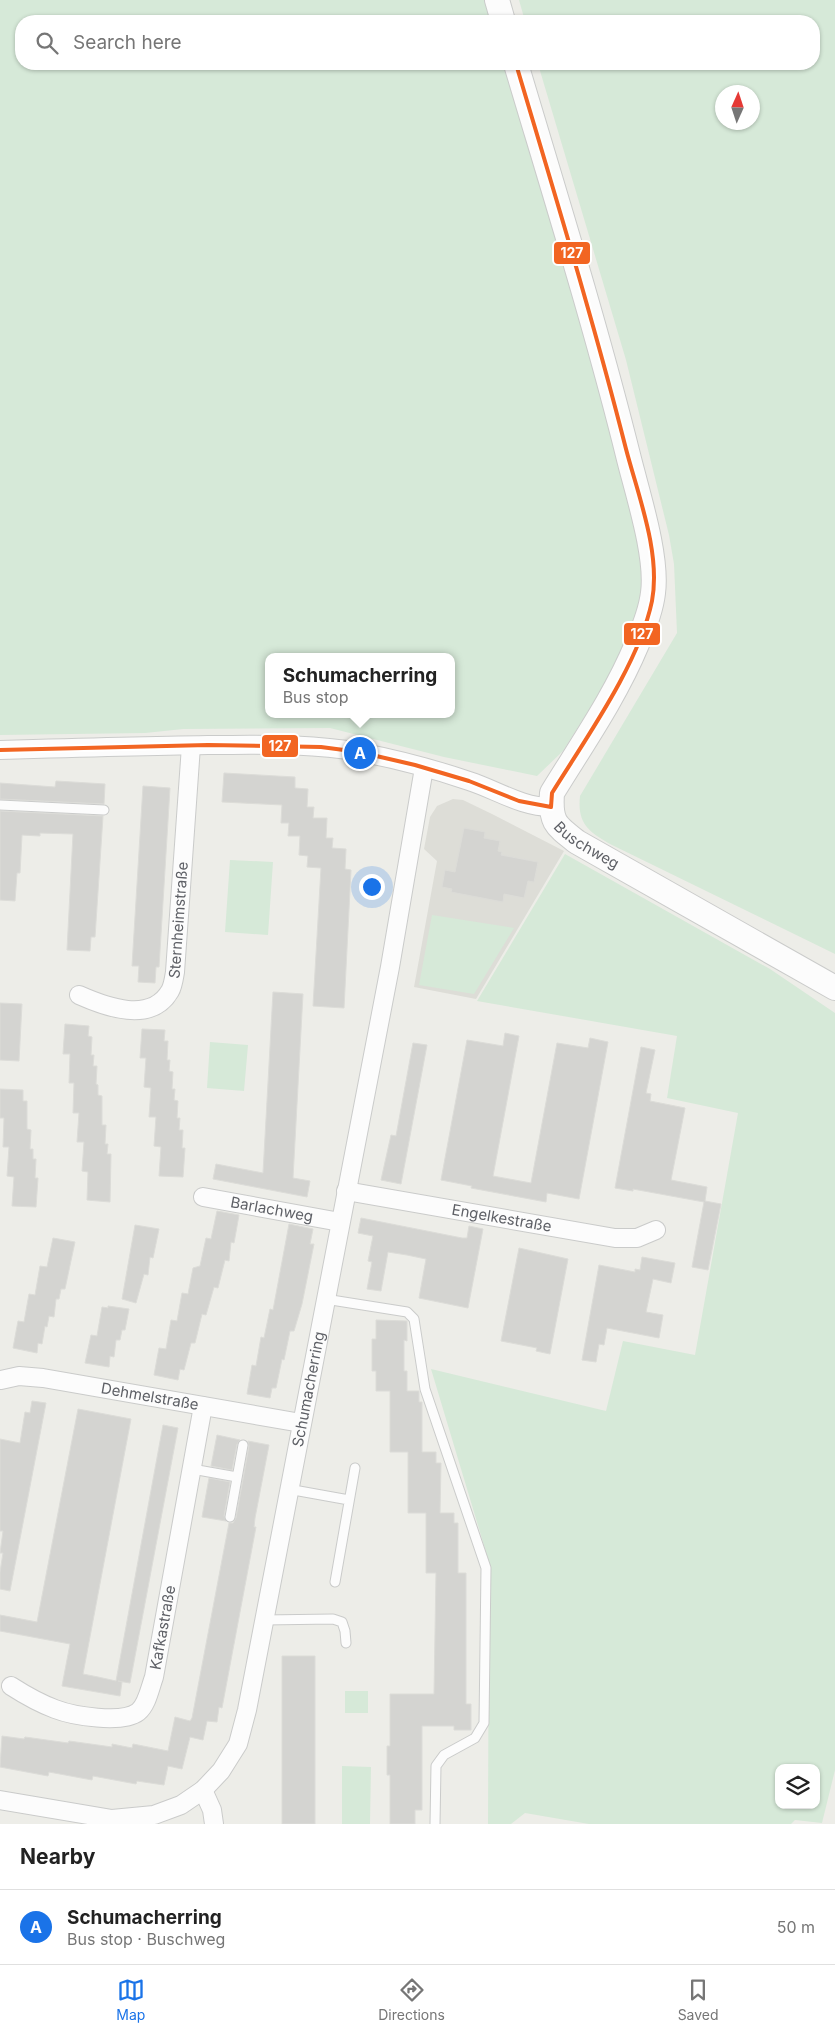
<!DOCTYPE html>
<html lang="en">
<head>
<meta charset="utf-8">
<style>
	body { margin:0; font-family:Inter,sans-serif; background:#f6f6f6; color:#222 }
	.controls { position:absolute; right:15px; bottom:15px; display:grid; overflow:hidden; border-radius:10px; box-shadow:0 1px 4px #0004 }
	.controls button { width:45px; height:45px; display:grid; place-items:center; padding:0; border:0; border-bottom:1px solid #e0e0e0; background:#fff; color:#222; font:25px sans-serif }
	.compass { position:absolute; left:715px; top:85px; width:45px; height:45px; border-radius:50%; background:#fff; box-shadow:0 1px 4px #0004; rotate:3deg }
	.you { position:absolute; left:371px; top:886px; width:18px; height:18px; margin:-12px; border:4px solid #fff; border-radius:50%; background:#1a73e8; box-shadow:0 0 0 8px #1a73e833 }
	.badge { display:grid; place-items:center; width:32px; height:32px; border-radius:50%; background:#1a73e8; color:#fff; font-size:16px; font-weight:700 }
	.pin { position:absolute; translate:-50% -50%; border:2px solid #fff; box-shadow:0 1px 5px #0006 }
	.popup { position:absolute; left:265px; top:653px; width:190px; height:65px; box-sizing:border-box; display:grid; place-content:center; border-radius:10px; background:#fff; filter:drop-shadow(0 1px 4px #0005); font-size:16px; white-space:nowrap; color:#767676 }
	.popup b { font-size:19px; color:#222 }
	.popup::after { content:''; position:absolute; left:50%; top:100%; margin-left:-10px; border:10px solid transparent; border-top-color:#fff }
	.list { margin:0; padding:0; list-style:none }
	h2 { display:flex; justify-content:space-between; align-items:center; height:65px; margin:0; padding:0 20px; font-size:21px }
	h2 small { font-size:16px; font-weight:400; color:#767676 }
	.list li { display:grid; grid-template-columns:32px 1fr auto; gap:15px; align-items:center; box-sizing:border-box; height:75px; padding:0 20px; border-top:1px solid #e0e0e0 }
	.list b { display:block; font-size:19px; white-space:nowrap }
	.list p { margin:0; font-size:16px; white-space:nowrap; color:#767676 }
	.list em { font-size:16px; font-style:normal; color:#767676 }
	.icon { flex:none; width:28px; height:28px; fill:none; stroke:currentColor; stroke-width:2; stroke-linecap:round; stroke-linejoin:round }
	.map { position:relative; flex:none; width:835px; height:1824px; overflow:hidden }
	.search { position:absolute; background:#fff; box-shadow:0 1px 4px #0004; left:15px; right:15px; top:15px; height:55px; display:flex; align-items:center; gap:12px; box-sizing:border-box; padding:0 18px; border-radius:20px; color:#767676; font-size:19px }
	.sheet { height:140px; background:#fff }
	nav { display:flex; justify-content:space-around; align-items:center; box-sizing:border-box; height:70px; border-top:1px solid #e0e0e0; background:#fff; font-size:14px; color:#767676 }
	nav a { display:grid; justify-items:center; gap:2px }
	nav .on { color:#1a73e8 }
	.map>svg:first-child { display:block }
</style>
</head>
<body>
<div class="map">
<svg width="835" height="1824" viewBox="0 0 835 1824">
	<rect width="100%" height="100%" fill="#edede8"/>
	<path fill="#ddddd7" d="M453 799 463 800 492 814 564 851 476 999 414 987 437 861 424 849 430 817 437 806Z"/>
	<path fill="#d6e9d8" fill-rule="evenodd" d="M0 0H486L492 21H21V64H504L623 467 642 564V593L636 618 614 670 563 751 537 776 444 757 330 728 183 729 145 733 0 735ZM269 657H451V714H269Z
		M519 0H835V954L612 845C589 832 577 824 580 796L677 633 674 564 669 535 626 360 538 64H814V21H525ZM722 92H752V122H722Z
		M565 854 770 969 835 1013V1770L822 1823 795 1820 791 1824H589L525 1813 511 1824H488L489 1562 431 1369 606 1411 623 1341 695 1355 738 1113 667 1098 677 1036 477 1001ZM779 1768H816V1805H779Z
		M230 860 273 862 268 935 225 932Z
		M432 915 514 928 474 994 419 985Z
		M210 1042 248 1045 244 1091 207 1088Z
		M345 1691H368V1713H345Z
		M342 1766 371 1767 370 1824H342Z"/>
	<path fill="#d4d4d1" stroke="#dcdcd8" d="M224 773 295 777V788L308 789 307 807H314L313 818H327L326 838H333L332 848 346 849 345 869 351 870 344 1008 313 1006 321 868 307 867 308 856 299 855 300 836H288L289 823H281L282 805 222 802Z
		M56 781 105 784 104 804 0 799V783L55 787Z
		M143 786 170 788 159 967H156L155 983 138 982 139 966H132Z
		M0 811 103 816 95 937H91L90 951 67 950 73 834 40 833V836L22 835 20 873H17L15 901 0 900Z
		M464 828 485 832 484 838 500 841 498 851 502 852 501 855 538 862 534 882 528 881 524 898 504 894 503 902 451 892 452 889 442 887 445 870 455 872Z
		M273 992 303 994 293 1178 310 1181 307 1197 213 1179 216 1164 263 1173Z
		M0 1003 22 1004 19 1061 0 1060Z
		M65 1024 89 1026 88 1036 92 1037 91 1055H94L93 1066H97L96 1084 98 1085V1095L102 1096V1125H106L105 1144H108L107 1154H111L110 1202 87 1200 88 1172 82 1171 84 1142H77L79 1113H73L74 1083H69L70 1054H63Z
		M142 1029 165 1030 164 1041H168L167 1060H170L169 1071 173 1072 172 1089H175L174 1100 178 1101 177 1118H180L179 1130H183L182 1148H185L183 1177 159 1176 161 1147 154 1146 156 1117H149L151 1088 144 1087 146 1058H140Z
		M505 1033 519 1036 493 1176 531 1183 557 1043 588 1048 590 1038 608 1042 579 1199 547 1193 546 1202 471 1188 472 1186 441 1180 467 1040 503 1046Z
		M413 1043 427 1045 401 1184 381 1180 391 1135 396 1136Z
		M641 1047 655 1050 646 1093 651 1094 650 1101 685 1108 671 1180 707 1187 705 1201 721 1204 708 1270 692 1267 704 1202 633 1189V1191L615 1188Z
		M0 1089 23 1090V1101H27V1129L31 1130 30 1149H33V1159H36L35 1178H38L36 1207 12 1206 14 1177 7 1176 9 1147H3L4 1118H0Z
		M217 1211 239 1215 234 1243 231 1242 229 1261 225 1260 218 1288 214 1287 206 1315 202 1314 195 1343H191L184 1370 180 1369 178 1380 154 1375 159 1348 166 1349 171 1320 177 1321 182 1293 188 1294 193 1268 200 1266 206 1238 211 1239Z
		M361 1218 462 1238H467L469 1226 483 1229 468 1308 419 1298 426 1259 407 1255 388 1252 381 1291 367 1289 372 1262 368 1261 373 1236 358 1233Z
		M289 1224 313 1229 310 1244H314L302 1304 294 1331H290L284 1360 282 1359 276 1388H272L270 1398 247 1394 252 1365 256 1366 261 1337 264 1338 270 1309 273 1310Z
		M135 1225 159 1229 153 1258 150 1257 148 1275 144 1274 136 1303 122 1299Z
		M53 1238 75 1242 65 1289H61L59 1299H56L54 1317 49 1316 47 1327 45 1326 42 1344 38 1343 37 1353 13 1348 18 1321 24 1322 29 1294 35 1295 40 1266 47 1267Z
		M519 1248 568 1259 550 1354 536 1351 537 1348 501 1341Z
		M642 1257 675 1263 671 1283 653 1279 646 1312 663 1315 659 1338 607 1328 604 1345 599 1344 596 1362 582 1360 599 1265 635 1272V1269L640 1270Z
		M108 1306 129 1309 125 1330H122L120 1340H116L114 1357 110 1356 109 1367 85 1363 91 1335 97 1336 102 1307 108 1308Z
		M376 1320 407 1321V1341L404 1340V1371H407V1391H419V1402H422V1452H436V1463H441L440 1513H454V1523H458V1573H466V1704H471V1730H454V1726H422V1810H415V1824H390V1775H387V1746H390V1694H434L436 1573H426V1513H408V1452H390V1391H376V1371H372V1339H376Z
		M32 1401 46 1403 10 1591 0 1589V1572L3 1553H0L3 1531H0V1439L20 1443 25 1412 30 1413Z
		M78 1409 131 1419 83 1674 98 1677 116 1681 163 1425 178 1428 130 1683 118 1681 122 1682 120 1696 62 1686 70 1644 0 1631V1615L37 1622Z
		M217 1435 240 1440 237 1444 232 1470 211 1466Z
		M248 1441 269 1445 255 1518 254 1527H256L222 1708 219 1707 217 1722 207 1721 203 1740 190 1737 182 1769 168 1766 164 1785 137 1781 136 1784 93 1776 92 1780 49 1772 48 1776 0 1767 2 1736 24 1739 25 1737 68 1743 69 1741 112 1747V1744L132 1748 133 1744 168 1751 175 1717 190 1721 192 1718 229 1523H233L236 1518 249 1446Z
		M209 1478 230 1482 224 1516 226 1521 202 1517Z
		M282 1656H315V1824H282Z"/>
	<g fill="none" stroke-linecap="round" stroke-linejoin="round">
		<g stroke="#cacbca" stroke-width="11">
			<path id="lane" d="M0 805 104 810
				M325 1299 407 1312 414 1319 425 1389 486 1568 484 1723 475 1738 444 1755 436 1766 435 1824
				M192 1469 237 1477
				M288 1489 349 1500
				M230 1517 243 1445
				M335 1582 355 1468
				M264 1620 333 1619 342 1622 345 1631 346 1643"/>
		</g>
		<g stroke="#cacbca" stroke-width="20">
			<g id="street">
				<path d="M0 750C69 748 139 746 208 745 259 745 309 743 359 752 396 759 434 769 469 781 497 790 521 807 551 807"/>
				<path id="s1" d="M79 995C106 1007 151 1024 170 991 173 986 174 978 175 972L191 746"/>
				<path id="s2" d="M346 1191 615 1238H637L656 1230"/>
				<path id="s3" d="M203 1197 340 1222"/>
				<path id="s4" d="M1 1380 19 1376 43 1378 301 1423"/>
				<path id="s5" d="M11 1686C25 1695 39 1703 55 1709 73 1716 122 1724 138 1712 147 1705 150 1688 154 1677L203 1406"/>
				<path d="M203 1790 212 1810 214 1824"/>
				<path id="s6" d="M0 1800 112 1819 154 1815 181 1805 203 1790 221 1771 238 1744 247 1710 390 967 424 768"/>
			</g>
		</g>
		<g stroke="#cacbca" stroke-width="26">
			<g id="secondary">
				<path d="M497 0 503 21"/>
				<path id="s7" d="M516 64C555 195 596 326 629 459 638 495 658 557 653 593 651 610 644 628 637 644 615 697 582 744 552 793 550 822 555 825 577 842L835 988"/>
			</g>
		</g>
		<use href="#lane" stroke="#fcfcfc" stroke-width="9"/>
		<use href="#street" stroke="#fcfcfc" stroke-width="18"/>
		<use href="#secondary" stroke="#fcfcfc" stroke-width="24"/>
		<g stroke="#fff" stroke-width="8">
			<path id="bus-1" d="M516 64C554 192 593 319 626 449 638 495 661 553 652 601 639 664 586 738 552 793L551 807
				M0 750 208 745 321 747 359 752 415 765 469 781 519 801 551 807"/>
		</g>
		<use href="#bus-1" stroke="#f26522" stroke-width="4"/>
	</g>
	<g text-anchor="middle" stroke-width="4" stroke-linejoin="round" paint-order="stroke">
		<g font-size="15" fill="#5e6066" stroke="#fff">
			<text dy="5" stroke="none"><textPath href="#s7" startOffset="842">Buschweg</textPath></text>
			<text dy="5" stroke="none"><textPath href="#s1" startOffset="172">Sternheimstraße</textPath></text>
			<text dy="5" stroke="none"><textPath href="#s3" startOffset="70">Barlachweg</textPath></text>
			<text dy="5" stroke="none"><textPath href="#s2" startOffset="158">Engelkestraße</textPath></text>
			<text dy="5" stroke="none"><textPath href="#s6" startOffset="631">Schumacherring</textPath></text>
			<text dy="5" stroke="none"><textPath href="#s4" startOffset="151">Dehmelstraße</textPath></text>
			<text dy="5" stroke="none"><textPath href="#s5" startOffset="224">Kafkastraße</textPath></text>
		</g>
	</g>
	<g stroke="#fff" stroke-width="2">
		<rect x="553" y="241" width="38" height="24" rx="5" fill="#f26522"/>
		<rect x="623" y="622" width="38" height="24" rx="5" fill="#f26522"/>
		<rect x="261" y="734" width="38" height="24" rx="5" fill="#f26522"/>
	</g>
	<g font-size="14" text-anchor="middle" font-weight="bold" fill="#fff">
		<text x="572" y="258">127</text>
		<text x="642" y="639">127</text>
		<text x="280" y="751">127</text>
	</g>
</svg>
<div class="controls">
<button><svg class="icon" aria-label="layers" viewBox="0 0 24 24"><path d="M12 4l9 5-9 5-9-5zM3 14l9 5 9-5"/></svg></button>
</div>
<svg class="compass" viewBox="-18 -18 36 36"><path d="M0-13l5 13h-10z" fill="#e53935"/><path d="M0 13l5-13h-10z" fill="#767676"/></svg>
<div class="you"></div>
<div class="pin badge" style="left:360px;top:753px">A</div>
<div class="popup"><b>Schumacherring</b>Bus stop</div>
<div class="search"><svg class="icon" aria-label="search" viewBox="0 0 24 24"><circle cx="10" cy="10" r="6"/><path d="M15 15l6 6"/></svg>Search here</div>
</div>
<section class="sheet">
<h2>Nearby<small></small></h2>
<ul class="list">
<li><span class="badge">A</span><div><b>Schumacherring</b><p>Bus stop · Buschweg</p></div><em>50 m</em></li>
</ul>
</section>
<nav>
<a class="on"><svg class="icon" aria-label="map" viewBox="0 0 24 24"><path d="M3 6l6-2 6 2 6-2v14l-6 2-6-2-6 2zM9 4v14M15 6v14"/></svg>Map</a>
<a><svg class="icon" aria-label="directions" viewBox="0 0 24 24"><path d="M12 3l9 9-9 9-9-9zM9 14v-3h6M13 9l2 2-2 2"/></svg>Directions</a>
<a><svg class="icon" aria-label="saved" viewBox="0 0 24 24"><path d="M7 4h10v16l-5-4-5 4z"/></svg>Saved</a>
</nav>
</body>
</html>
